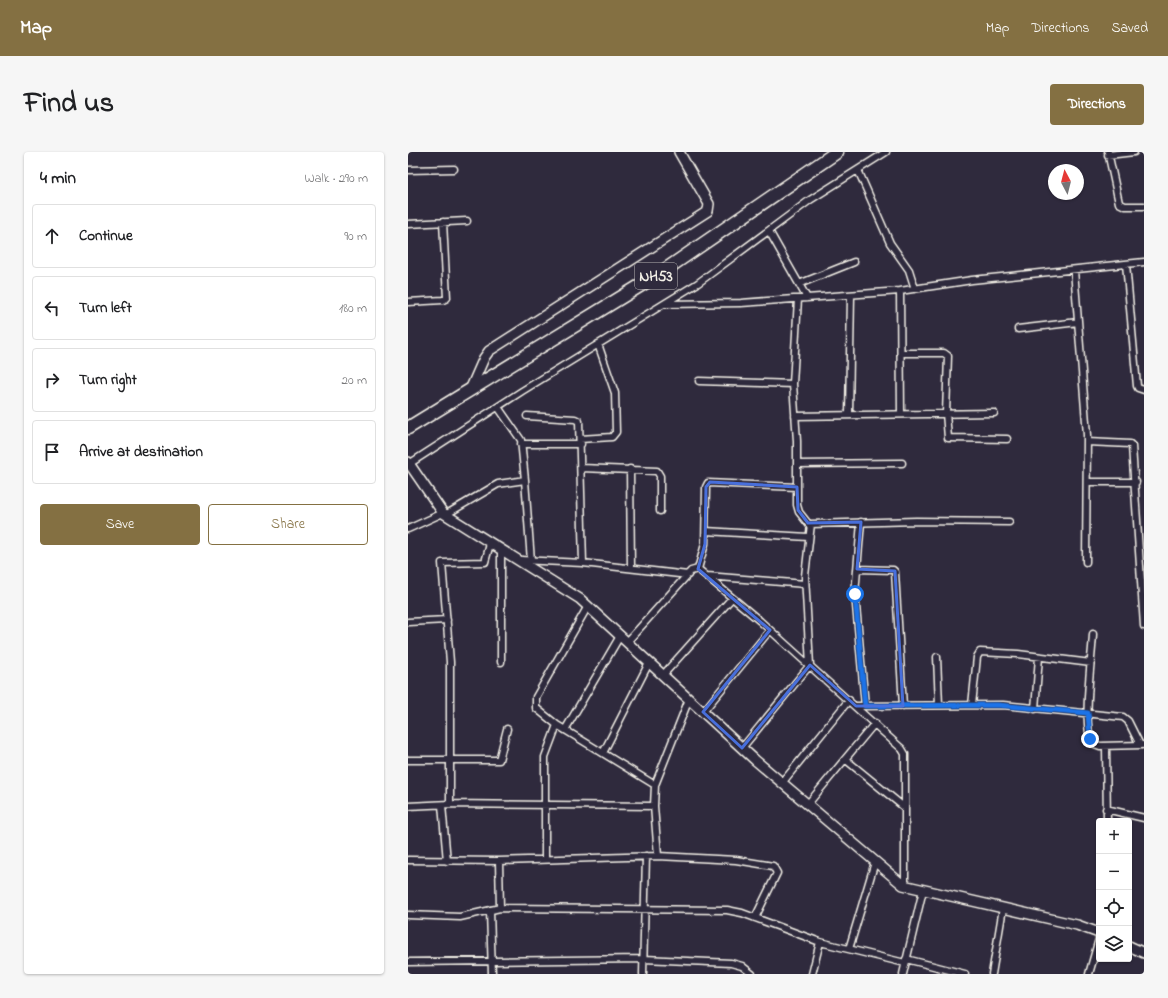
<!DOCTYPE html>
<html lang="en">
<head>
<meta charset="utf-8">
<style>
	body { margin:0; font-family:"Indie Flower",sans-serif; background:#f6f6f6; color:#202124 }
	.controls { position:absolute; right:12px; bottom:12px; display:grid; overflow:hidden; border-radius:4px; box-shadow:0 1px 3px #0004 }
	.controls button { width:36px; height:36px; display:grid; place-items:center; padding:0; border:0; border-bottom:1px solid #e0e0e0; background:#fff; color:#202124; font:20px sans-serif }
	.compass { position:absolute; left:640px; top:12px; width:36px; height:36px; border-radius:50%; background:#fff; box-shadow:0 1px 3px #0004; rotate:353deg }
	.stop { position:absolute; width:12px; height:12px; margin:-9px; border:3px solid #1a73e8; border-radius:50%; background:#fff }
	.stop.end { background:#1a73e8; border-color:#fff; box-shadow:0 1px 4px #0008 }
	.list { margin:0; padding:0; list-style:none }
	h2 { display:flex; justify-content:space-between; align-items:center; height:52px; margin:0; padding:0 16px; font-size:17px }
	h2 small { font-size:13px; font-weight:400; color:#757577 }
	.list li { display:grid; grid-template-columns:26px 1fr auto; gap:12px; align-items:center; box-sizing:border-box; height:64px; margin:0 8px 8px; padding:0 8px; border:1px solid #e0e0e0; border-radius:4px }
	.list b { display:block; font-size:15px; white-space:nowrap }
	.list em { font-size:13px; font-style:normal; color:#757577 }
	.actions { display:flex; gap:8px; padding:12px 16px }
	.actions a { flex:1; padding:9px 0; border:1px solid #847042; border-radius:4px; text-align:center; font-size:14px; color:#847042 }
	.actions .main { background:#847042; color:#fff }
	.icon { flex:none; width:22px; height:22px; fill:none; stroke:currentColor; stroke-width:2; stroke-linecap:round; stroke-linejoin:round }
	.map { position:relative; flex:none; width:736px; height:822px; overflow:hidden; border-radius:4px }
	header { display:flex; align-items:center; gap:24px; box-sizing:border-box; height:56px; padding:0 20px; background:#847042; color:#fff }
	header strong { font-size:19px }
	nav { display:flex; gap:22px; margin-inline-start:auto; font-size:14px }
	.intro { display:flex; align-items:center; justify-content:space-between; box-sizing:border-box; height:96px; padding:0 24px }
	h1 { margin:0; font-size:28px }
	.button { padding:10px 18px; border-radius:4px; background:#847042; color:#fff; font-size:14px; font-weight:700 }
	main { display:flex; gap:24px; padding:0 24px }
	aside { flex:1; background:#fff; border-radius:4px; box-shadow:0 1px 3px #0004 }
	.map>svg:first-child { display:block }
</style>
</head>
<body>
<header>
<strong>Map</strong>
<nav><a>Map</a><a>Directions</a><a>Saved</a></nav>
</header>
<div class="intro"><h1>Find us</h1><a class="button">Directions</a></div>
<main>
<aside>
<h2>4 min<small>Walk · 290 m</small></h2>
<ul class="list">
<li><svg class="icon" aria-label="ahead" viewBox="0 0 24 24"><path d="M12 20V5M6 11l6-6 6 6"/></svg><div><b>Continue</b></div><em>90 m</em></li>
<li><svg class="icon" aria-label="left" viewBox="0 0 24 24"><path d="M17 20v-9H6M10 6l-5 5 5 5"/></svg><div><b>Turn left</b></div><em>180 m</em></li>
<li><svg class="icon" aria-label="right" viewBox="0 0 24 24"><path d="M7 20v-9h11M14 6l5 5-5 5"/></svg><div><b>Turn right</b></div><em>20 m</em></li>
<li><svg class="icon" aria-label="arrive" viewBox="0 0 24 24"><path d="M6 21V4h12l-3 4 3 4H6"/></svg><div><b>Arrive at destination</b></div></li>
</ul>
<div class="actions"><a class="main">Save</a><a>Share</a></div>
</aside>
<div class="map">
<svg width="736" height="822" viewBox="0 0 736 822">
	<rect width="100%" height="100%" fill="#2f2a3d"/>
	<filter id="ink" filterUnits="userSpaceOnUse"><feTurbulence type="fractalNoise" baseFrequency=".025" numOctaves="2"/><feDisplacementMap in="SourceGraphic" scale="8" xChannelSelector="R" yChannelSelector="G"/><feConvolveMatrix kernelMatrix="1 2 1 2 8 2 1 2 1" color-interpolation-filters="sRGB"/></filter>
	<g filter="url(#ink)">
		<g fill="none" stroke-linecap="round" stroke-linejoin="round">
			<g stroke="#f4f1e8" stroke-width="9">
				<path id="street" d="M700 0 711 51 717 54H736
					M700 3 726 0
					M0 18 46 17
					M450 18 482 91 501 118 507 137
					M0 72 59 69
					M361 79 399 146
					M718 112 729 234 730 236 736 238
					M666 118 679 283 678 410
					M391 132 446 110
					M492 139 493 262
					M390 147 385 232 389 289V353L391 360 402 374
					M0 150 35 148 39 146 35 70
					M257 152 333 151 492 139 564 128 736 110
					M610 177 670 170
					M493 201H536L540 204 538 261 540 286 599 287
					M291 229 385 232
					M441 263 443 143
					M119 264 167 267 171 269 175 411
					M387 264 586 261
					M172 287 204 285 208 280 207 241 190 192
					M679 290 722 292 724 294 736 474
					M113 292H173
					M1 312 114 239 290 131 402 48 478 0
					M389 312 494 311
					M173 316 249 319 252 324V359
					M222 317 223 416
					M117 328 123 409
					M679 330H728
					M37 363 90 332 117 328 113 288 90 255
					M453 370 447 442 457 554
					M0 377 35 361
					M298 379 400 385
					M112 408 175 411 280 423
					M290 417 297 392 298 335 300 331 389 335
					M449 417 485 418 487 420 495 554
					M299 424 397 432
					M180 454 128 545V556L149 573 247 633
					M0 470 39 468
					M685 482C684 506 674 572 684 591L692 594 734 593
					M219 490 283 419 290 417 352 469 494 597 497 602V734
					M529 505 531 553
					M93 510V399
					M255 523 324 446
					M564 553 569 505 572 500 610 502 683 511
					M448 554 595 553 715 565 720 569 732 593
					M627 557 631 505
					M295 560 362 478
					M157 578 212 484
					M698 594 699 669
					M334 596 402 513 397 424 403 372 508 369 601 370
					M195 601 241 511
					M437 607 497 656
					M0 608H91L99 577
					M374 631 441 548
					M42 652 246 654 250 704 91 709
					M34 653 39 709
					M399 653 467 571
					M0 654 42 652V510L34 411 77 410 82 392
					M246 654 247 633 281 547
					M698 657 736 666
					M250 704 328 708 365 714 369 721 347 766
					M137 707V605L149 573
					M0 708 91 709 92 756 52 765 0 763
					M92 756 319 758 334 761 412 790 497 811
					M82 758 84 822
					M441 797 467 710
					M498 807 557 822
					M0 810 236 807 323 811 334 814 344 822
					M235 822 238 704
					M404 822 412 790
					M495 822 515 738
					M584 822 595 756
					M681 822 691 787"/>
			</g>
			<g stroke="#f4f1e8" stroke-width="12">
				<path id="secondary" d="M62 238 76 206 81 199 300 59 301 52 271 0
					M0 310 35 361 172 447 347 608 495 733 669 773 691 781
					M721 794 736 801"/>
			</g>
			<g stroke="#f4f1e8" stroke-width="15">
				<path id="highway" d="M0 276 248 124 429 0"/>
			</g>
			<use href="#street" stroke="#2f2a3d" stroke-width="6"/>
			<use href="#secondary" stroke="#2f2a3d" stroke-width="9"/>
			<use href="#highway" stroke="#2f2a3d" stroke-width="12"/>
		</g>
	</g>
	<g fill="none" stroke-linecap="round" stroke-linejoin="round" filter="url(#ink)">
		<path stroke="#1a73e8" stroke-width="5" d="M447 442 457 554 589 553 680 561 682 587"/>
	</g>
	<path fill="none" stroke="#486fdb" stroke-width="3" stroke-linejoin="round" d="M302 330 389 335 390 358 400 371 453 370 449 417 487 419 495 554H448L402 513 334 596 295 560 362 478 290 417 297 392 298 335Z"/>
	<g text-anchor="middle" stroke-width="3" stroke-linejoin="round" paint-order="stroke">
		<rect fill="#2f2a3d" stroke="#b9b5b5" stroke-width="1" x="227" y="111" width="42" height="26" rx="3"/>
		<g font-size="15" font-weight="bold" fill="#f4f1e8">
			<text x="248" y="129">NH53</text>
		</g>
	</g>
</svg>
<div class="controls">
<button>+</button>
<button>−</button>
<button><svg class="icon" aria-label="locate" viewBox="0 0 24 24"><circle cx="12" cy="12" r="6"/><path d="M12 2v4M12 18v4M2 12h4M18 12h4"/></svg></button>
<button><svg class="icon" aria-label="layers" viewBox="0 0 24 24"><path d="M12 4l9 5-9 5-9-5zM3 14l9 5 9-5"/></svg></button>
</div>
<svg class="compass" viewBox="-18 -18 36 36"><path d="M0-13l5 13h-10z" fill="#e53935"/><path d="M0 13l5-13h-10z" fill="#757577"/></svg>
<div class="stop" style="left:447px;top:442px"></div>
<div class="stop end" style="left:682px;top:587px"></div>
</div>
</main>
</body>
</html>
